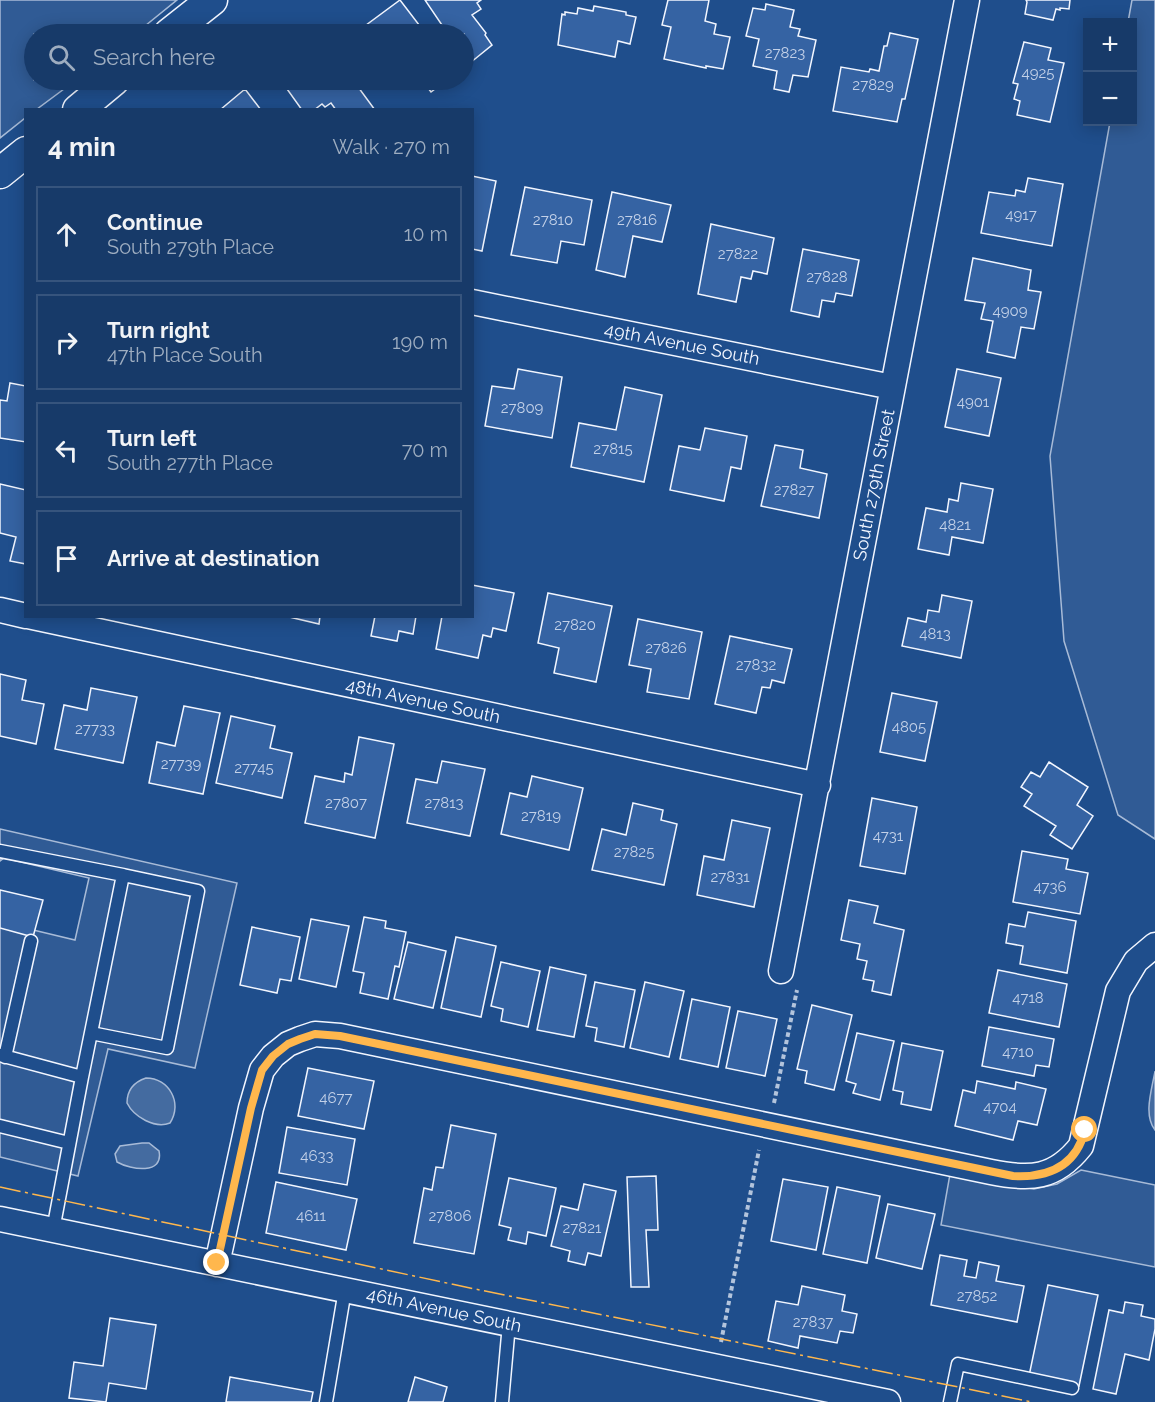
<!DOCTYPE html>
<html lang="en">
<head>
<meta charset="utf-8">
<style>
	body { margin:0; font-family:Raleway,sans-serif; background:#20416f; color:#f1f3f6 }
	.controls { position:absolute; right:18px; top:18px; display:grid; overflow:hidden; border-radius:0px; box-shadow:0 3px 15px #0003 }
	.controls button { width:54px; height:54px; display:grid; place-items:center; padding:0; border:0; border-bottom:2px solid #36547d; background:#173a69; color:#f1f3f6; font:30px sans-serif }
	.stop { position:absolute; width:18px; height:18px; margin:-14px; border:4px solid #ffb74d; border-radius:50%; background:#fff }
	.stop.end { background:#ffb74d; border-color:#fff; box-shadow:0 2px 6px #0008 }
	.list { margin:0; padding:0; list-style:none }
	h2 { display:flex; justify-content:space-between; align-items:center; height:78px; margin:0; padding:0 24px; font-size:26px }
	h2 small { font-size:20px; font-weight:400; color:#9eadc0 }
	.list li { display:grid; grid-template-columns:39px 1fr auto; gap:18px; align-items:center; box-sizing:border-box; height:96px; margin:0 12px 12px; padding:0 12px; border:2px solid #36547d; border-radius:0px }
	.list b { display:block; font-size:22px; white-space:nowrap }
	.list p { margin:0; font-size:20px; white-space:nowrap; color:#9eadc0 }
	.list em { font-size:20px; font-style:normal; color:#9eadc0 }
	.icon { flex:none; width:33px; height:33px; fill:none; stroke:currentColor; stroke-width:2; stroke-linecap:round; stroke-linejoin:round }
	.map { position:relative; flex:none; width:1155px; height:1402px; overflow:hidden }
	.search { position:absolute; background:#173a69; box-shadow:0 3px 15px #0003; left:24px; top:24px; width:450px; height:66px; display:flex; align-items:center; gap:15px; box-sizing:border-box; padding:0 21px; border-radius:33px; color:#9eadc0; font-size:22px }
	.panel { position:absolute; background:#173a69; box-shadow:0 3px 15px #0003; left:24px; top:108px; width:450px; height:510px; border-radius:0px }
	.map>svg:first-child { display:block }
</style>
</head>
<body>
<div class="map">
<svg width="1155" height="1402" viewBox="0 0 1155 1402">
	<rect width="100%" height="100%" fill="#1f4e8c"/>
	<path fill="#305b95" stroke="#a8bbd7" stroke-width="1.5" d="M0 0H177L135 34H34V80H76L37 109 26 110 25 118 0 138Z
		M1132 0H1155V839L1118 815 1064 641 1050 456 1110 122H1132V22H1128Z
		M0 829 237 883 195 1068 108 1049 78 1176 0 1157V922L75 940 89 878 4 858 0 861Z
		M1081 1170 1155 1185V1267L941 1225 950 1174 1034 1189 1057 1184Z"/>
	<path fill="#446ba0" stroke="#a8bbd7" stroke-width="1.5" d="M1155 1071V1130C1143 1115 1152 1089 1155 1071Z
		M146 1078C169 1078 183 1103 170 1123 155 1129 134 1117 127 1103 127 1089 134 1082 146 1078Z
		M142 1143H149L159 1151C164 1175 131 1170 117 1162L115 1154 120 1146Z"/>
	<path fill="#3563a3" stroke="#f2f6ff" stroke-width="1.5" d="M400 0 426 34H354Z
		M425 0H481L477 3 481 9 472 15 486 33 485 35 492 45 470 63 464 54V34H448Z
		M668 0H709L705 21 716 24 714 34 730 37 723 69 706 66V68L664 59 671 27 662 25Z
		M1026 0H1070L1069 9 1060 8V10L1056 9 1053 20 1025 14 1027 2Z
		M766 4 794 10 790 27 800 29 798 36 816 40 808 77 793 75 789 92 774 89 777 71 753 66 759 39 746 36 753 8 765 10Z
		M594 6 626 12V15L636 17 630 44 618 41 615 57 558 45 562 14 565 15V12L577 14 578 8 593 11Z
		M890 33 918 39 905 99H902L897 122 833 111 841 67 869 72 870 69 879 71 884 46H887Z
		M1024 42 1051 48 1048 60 1064 63 1050 122 1017 115 1020 101 1014 99 1018 84 1013 83Z
		M285 80H353L375 110H336L331 103 325 107 322 104 314 110H302L282 82Z
		M422 80H447L431 92Z
		M245 89 261 110H220Z
		M472 176 496 181 482 251 472 249Z
		M1028 178 1063 184 1052 246 981 233 989 192 1015 196 1016 190 1025 192Z
		M525 187 592 200 584 245 561 241 557 263 511 255Z
		M612 192 671 205 662 242 633 236 625 277 596 270Z
		M711 224 774 238 767 274 753 271 751 279 741 277 736 302 698 294Z
		M803 249 859 260 852 296 836 293 834 302 822 300 819 317 791 311Z
		M973 258 1031 270 1028 290 1041 292 1034 329 1021 327 1015 358 987 352 993 321 981 319 985 303 965 300Z
		M518 369 562 377 552 438 485 426 492 386 514 389Z
		M957 369 1001 378 989 436 945 427Z
		M10 383 26 386V442L0 438V400L7 401Z
		M625 387 662 395 644 482 571 467 579 423 616 430Z
		M705 428 747 436 741 469 731 467 724 501 670 490 679 446 700 450Z
		M775 445 803 450 800 468 827 474 819 518 761 506Z
		M961 483 993 489 983 543 952 537 949 555 918 549 926 508 947 512 949 499 958 501Z
		M0 484 26 490V564L10 561 16 537 0 533Z
		M472 585 514 593 506 631 493 628 491 637 483 635 478 658 436 649 442 616H472Z
		M548 593 612 606 596 682 554 673 559 648 538 643Z
		M942 595 972 601 961 658 902 646 908 618 926 622 928 610 939 612Z
		M285 616H320L319 624Z
		M375 616H416L413 634 399 631 397 641 371 636Z
		M638 619 702 632 689 699 647 692 651 669 629 665Z
		M730 636 792 649 784 683 772 680 770 688 762 687 756 713 715 704Z
		M0 674 26 680 22 700 44 704 36 744 0 736Z
		M91 688 137 697 123 763 55 749 64 705 87 710Z
		M892 693 937 702 925 761 880 752Z
		M184 706 220 713 203 794 149 783 157 742 175 746Z
		M231 716 275 726 270 748 292 753 282 798 216 783Z
		M359 737 394 744 375 838 305 823 315 776 344 782 345 773 352 775Z
		M442 761 485 769 470 836 407 823 416 779 437 783Z
		M1049 762 1088 787 1077 805 1093 816 1072 849 1050 835 1056 826 1024 806 1032 794 1021 787 1031 772 1040 777Z
		M532 776 583 788 569 850 501 834 510 793 527 797Z
		M872 798 917 807 905 874 860 866Z
		M633 803 663 810 661 820 677 824 664 885 592 870 602 829 626 835Z
		M732 820 770 828 754 907 697 895 704 856 724 860Z
		M1022 851 1068 859 1066 869 1088 873 1080 914 1013 902Z
		M0 890 43 900 33 937 0 928Z
		M849 900 878 906 874 923 904 930 891 995 872 991 874 981 863 979 867 961 857 959 860 944 841 940Z
		M1028 912 1076 921 1067 973 1020 964 1023 946 1006 943 1009 924 1025 927Z
		M364 917 386 921 385 928 406 932 399 967 395 966 388 999 360 993 364 973 353 971Z
		M311 919 349 926 336 987 299 979Z
		M252 927 300 937 291 981 280 979 277 993 240 985Z
		M456 937 496 946 481 1017 441 1008Z
		M408 942 446 951 433 1008 394 999Z
		M501 962 540 971 528 1027 501 1021 503 1009 491 1006Z
		M550 967 586 975 574 1037 537 1030Z
		M998 970 1067 984 1059 1027 989 1013Z
		M595 982 635 990 624 1047 595 1041 597 1028 586 1026Z
		M645 982 684 991 669 1057 630 1048Z
		M692 999 730 1007 718 1067 680 1059Z
		M812 1005 852 1015 834 1090 805 1083 807 1071 797 1069Z
		M738 1011 777 1019 765 1076 726 1068Z
		M989 1027 1054 1039 1049 1067 1036 1065 1034 1076 982 1066Z
		M857 1033 894 1041 880 1100 853 1093 856 1084 846 1081Z
		M902 1043 943 1051 931 1110 901 1104 903 1092 893 1090Z
		M308 1068 374 1081 364 1129 298 1116Z
		M977 1081 1015 1089 1016 1082 1046 1089 1037 1125 1018 1121 1013 1140 955 1126 963 1090 975 1093Z
		M451 1125 496 1134 474 1254 414 1243 424 1188 432 1190 436 1167 443 1168Z
		M287 1127 355 1139 347 1185 279 1173Z
		M656 1176 658 1230H646L649 1287H631L627 1177Z
		M509 1178 556 1188 546 1236 528 1232 526 1244 508 1240 511 1228 499 1225Z
		M783 1179 828 1187 816 1250 771 1241Z
		M276 1182 357 1199 346 1250 266 1233Z
		M584 1184 616 1191 601 1256 588 1253 585 1265 568 1261 570 1251 551 1246 561 1206 578 1210Z
		M837 1187 880 1196 867 1263 823 1254Z
		M888 1204 935 1214 922 1269 876 1258Z
		M940 1255 967 1260 964 1276 976 1278 979 1262 999 1266 996 1281 1024 1286 1017 1322 931 1305Z
		M1048 1285 1098 1295 1079 1386 1029 1376Z
		M802 1286 845 1295 842 1311 857 1314 853 1333 840 1331 837 1343 800 1336 798 1348 768 1341 776 1301 798 1305Z
		M1125 1302 1143 1305 1141 1316 1155 1319V1329L1149 1360 1125 1354 1116 1394 1093 1389 1109 1310 1123 1313Z
		M110 1318 156 1325 146 1389 109 1383 106 1402 69 1398 74 1362 103 1366Z
		M230 1377 313 1392 311 1402H226Z
		M415 1377 447 1387 443 1402H408Z"/>
	<g fill="none" stroke-linecap="round" stroke-linejoin="round">
		<g stroke="#f2f6ff" stroke-width="15">
			<path id="service" d="M0 851 123 875 82 1077
				M91 1033 167 1048 198 891 123 875
				M0 1055 82 1077 53 1230
				M5 1057 31 941
				M0 1126 69 1143
				M326 1402 345 1290
				M502 1402 509 1324
				M950 1402 958 1364 1072 1388"/>
		</g>
		<g stroke="#f2f6ff" stroke-width="27">
			<path id="minor" d="M472 302 892 387
				M0 610 26 616
				M28 616 818 785
				M781 971 967 0
				M0 1219 888 1402
				M217 1264 251 1108 262 1070 273 1056 288 1044 300 1039 315 1034 340 1036 991 1172C1030 1180 1055 1179 1081 1146L1118 991 1136 961 1155 945"/>
		</g>
		<g stroke="#f2f6ff" stroke-width="33">
			<path id="tertiary" d="M169 34 212 0
				M78 110 114 80
				M0 173 26 152"/>
		</g>
		<path stroke="#b3c4dc" stroke-width="4" stroke-dasharray="4.5 3" stroke-linecap="butt" d="M774 1103 797 990
			M721 1342 759 1150"/>
		<use href="#service" stroke="#1f4e8c" stroke-width="12"/>
		<use href="#minor" stroke="#1f4e8c" stroke-width="24"/>
		<use href="#tertiary" stroke="#1f4e8c" stroke-width="30"/>
		<path stroke="#ffb74d" stroke-width="1.5" stroke-dasharray="21 4.5 3 4.5" stroke-linecap="butt" d="M0 1187 470 1288 1032 1402"/>
	</g>
	<g fill="none" stroke-linecap="round" stroke-linejoin="round">
		<path stroke="#ffb74d" stroke-width="8" d="M217 1263 251 1108 262 1070 273 1056 288 1044 300 1039 315 1034 340 1036 1013 1176C1049 1178 1076 1166 1085 1130"/>
	</g>
	<g text-anchor="middle" stroke-width="4.5" stroke-linejoin="round" paint-order="stroke">
		<g font-size="15" fill="#c3d1e8">
			<text x="785" y="58">27823</text>
			<text x="1038" y="78">4925</text>
			<text x="873" y="90">27829</text>
			<text x="1021" y="220">4917</text>
			<text x="553" y="225">27810</text>
			<text x="637" y="225">27816</text>
			<text x="738" y="259">27822</text>
			<text x="827" y="282">27828</text>
			<text x="1010" y="316">4909</text>
			<text x="973" y="407">4901</text>
			<text x="522" y="413">27809</text>
			<text x="613" y="454">27815</text>
			<text x="794" y="495">27827</text>
			<text x="955" y="530">4821</text>
			<text x="575" y="630">27820</text>
			<text x="935" y="639">4813</text>
			<text x="666" y="653">27826</text>
			<text x="756" y="670">27832</text>
			<text x="909" y="732">4805</text>
			<text x="95" y="734">27733</text>
			<text x="181" y="769">27739</text>
			<text x="254" y="773">27745</text>
			<text x="346" y="808">27807</text>
			<text x="444" y="808">27813</text>
			<text x="541" y="821">27819</text>
			<text x="888" y="841">4731</text>
			<text x="634" y="857">27825</text>
			<text x="730" y="882">27831</text>
			<text x="1050" y="892">4736</text>
			<text x="1028" y="1003">4718</text>
			<text x="1018" y="1057">4710</text>
			<text x="336" y="1103">4677</text>
			<text x="1000" y="1112">4704</text>
			<text x="317" y="1161">4633</text>
			<text x="311" y="1221">4611</text>
			<text x="450" y="1221">27806</text>
			<text x="582" y="1233">27821</text>
			<text x="977" y="1301">27852</text>
			<text x="813" y="1327">27837</text>
		</g>
		<g font-size="18" fill="#f2f6ff" stroke="#1f4e8c">
			<text transform="translate(682 344) rotate(11)" y="6">49th Avenue South</text>
			<text transform="translate(874 485) rotate(-79)" y="6">South 279th Street</text>
			<text transform="translate(423 701) rotate(12)" y="6">48th Avenue South</text>
			<text transform="translate(444 1310) rotate(12)" y="6">46th Avenue South</text>
		</g>
	</g>
</svg>
<div class="controls">
<button>+</button>
<button>−</button>
</div>
<div class="stop" style="left:1085px;top:1130px"></div>
<div class="stop end" style="left:217px;top:1263px"></div>
<div class="search"><svg class="icon" aria-label="search" viewBox="0 0 24 24"><circle cx="10" cy="10" r="6"/><path d="M15 15l6 6"/></svg>Search here</div>
<section class="panel">
<h2>4 min<small>Walk · 270 m</small></h2>
<ul class="list">
<li><svg class="icon" aria-label="ahead" viewBox="0 0 24 24"><path d="M12 20V5M6 11l6-6 6 6"/></svg><div><b>Continue</b><p>South 279th Place</p></div><em>10 m</em></li>
<li><svg class="icon" aria-label="right" viewBox="0 0 24 24"><path d="M7 20v-9h11M14 6l5 5-5 5"/></svg><div><b>Turn right</b><p>47th Place South</p></div><em>190 m</em></li>
<li><svg class="icon" aria-label="left" viewBox="0 0 24 24"><path d="M17 20v-9H6M10 6l-5 5 5 5"/></svg><div><b>Turn left</b><p>South 277th Place</p></div><em>70 m</em></li>
<li><svg class="icon" aria-label="arrive" viewBox="0 0 24 24"><path d="M6 21V4h12l-3 4 3 4H6"/></svg><div><b>Arrive at destination</b></div></li>
</ul>
</section>
</div>
</body>
</html>
